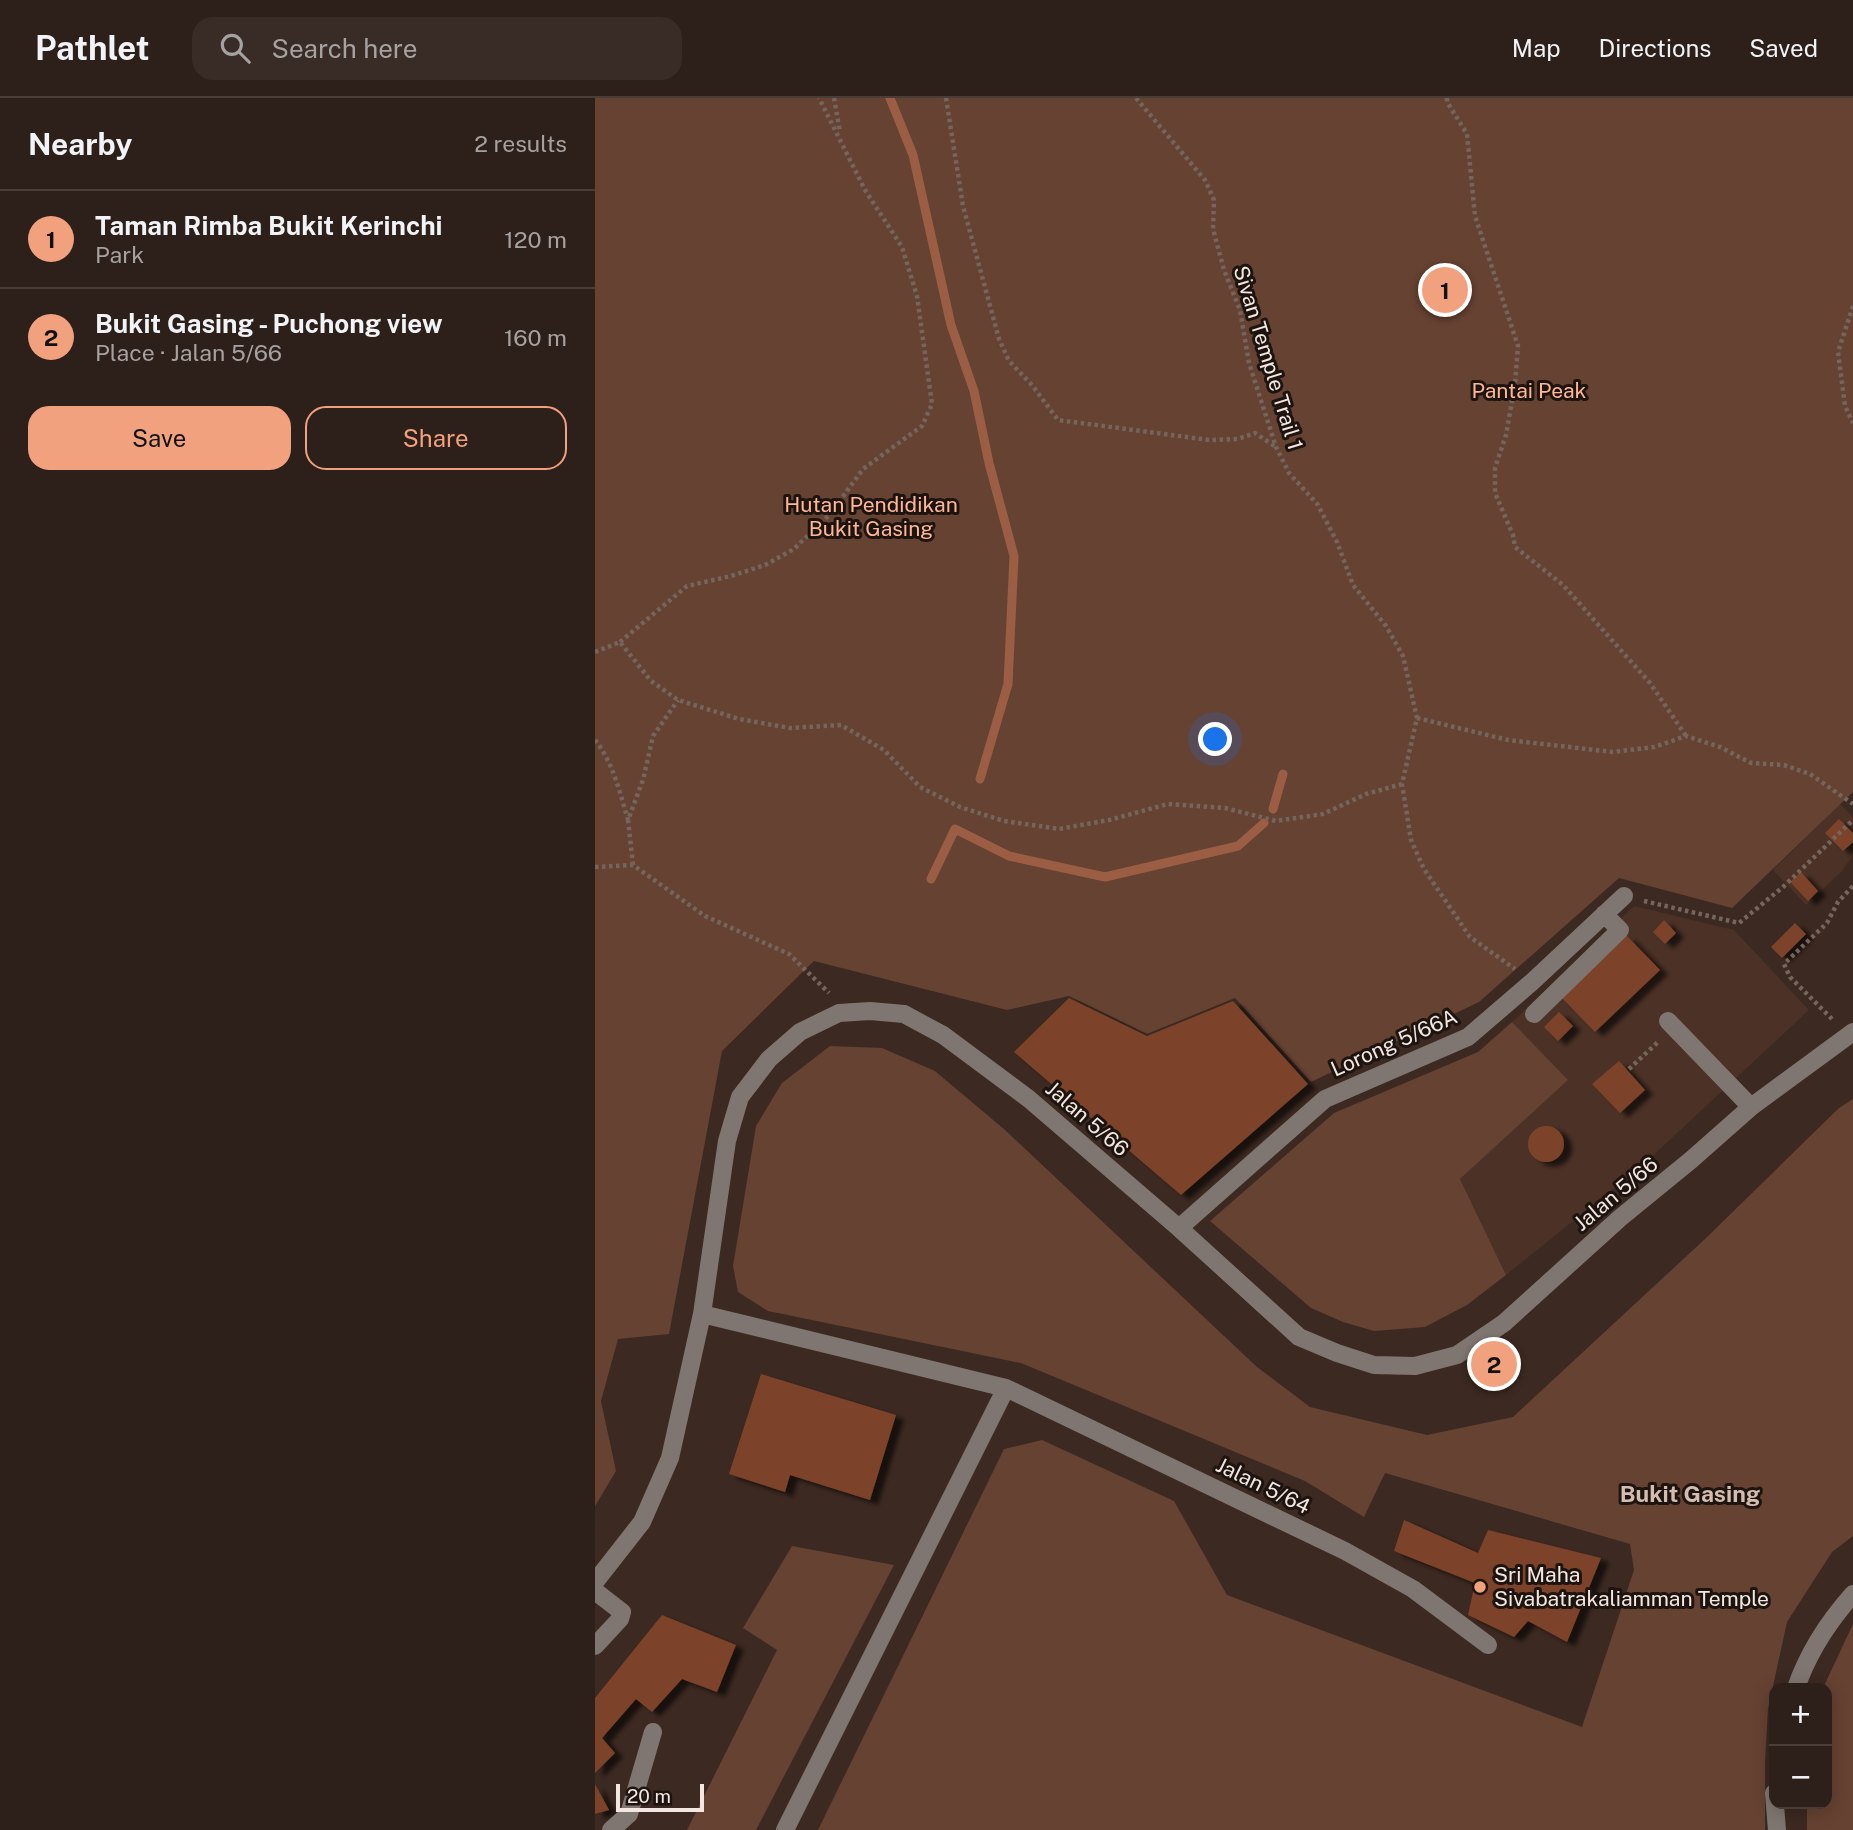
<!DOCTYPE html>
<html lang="en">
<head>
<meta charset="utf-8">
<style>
	body { margin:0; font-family:"Public Sans",sans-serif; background:#392c26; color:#f1f3f6 }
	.controls { position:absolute; right:21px; bottom:21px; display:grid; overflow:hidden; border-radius:14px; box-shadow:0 4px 18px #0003 }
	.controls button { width:63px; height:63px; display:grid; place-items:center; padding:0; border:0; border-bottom:2px solid #483d38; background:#2d1f19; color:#f1f3f6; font:35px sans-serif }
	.scale { position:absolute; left:21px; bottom:18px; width:88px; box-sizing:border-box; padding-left:7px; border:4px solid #f4e7e1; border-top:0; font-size:19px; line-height:24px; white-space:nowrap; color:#f4e7e1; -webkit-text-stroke:5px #1d1410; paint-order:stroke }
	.you { position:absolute; left:621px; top:642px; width:24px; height:24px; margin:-18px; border:5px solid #fff; border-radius:50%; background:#1a73e8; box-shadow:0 0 0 10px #1a73e833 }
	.badge { display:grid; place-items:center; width:46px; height:46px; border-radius:50%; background:#f2a17e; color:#111; font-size:23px; font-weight:700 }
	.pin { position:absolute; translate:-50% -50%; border:4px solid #fff; box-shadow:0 2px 7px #0006 }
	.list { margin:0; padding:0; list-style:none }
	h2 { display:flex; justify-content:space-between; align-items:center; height:91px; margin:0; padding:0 28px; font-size:30px }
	h2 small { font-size:23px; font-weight:400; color:#a7a2a2 }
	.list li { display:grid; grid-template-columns:46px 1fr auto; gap:21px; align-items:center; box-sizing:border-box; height:98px; padding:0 28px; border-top:2px solid #483d38 }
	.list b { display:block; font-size:26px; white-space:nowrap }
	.list p { margin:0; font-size:23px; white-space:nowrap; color:#a7a2a2 }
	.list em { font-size:23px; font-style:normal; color:#a7a2a2 }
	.actions { display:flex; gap:14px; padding:21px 28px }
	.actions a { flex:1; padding:16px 0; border:2px solid #f2a17e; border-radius:21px; text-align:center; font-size:24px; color:#f2a17e }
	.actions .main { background:#f2a17e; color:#111 }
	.icon { flex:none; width:38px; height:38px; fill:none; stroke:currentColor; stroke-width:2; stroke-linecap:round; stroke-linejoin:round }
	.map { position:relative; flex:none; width:1258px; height:1732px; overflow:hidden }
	header { display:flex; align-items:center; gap:42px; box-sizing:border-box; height:98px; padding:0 35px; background:#2d1f19; border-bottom:2px solid #483d38 }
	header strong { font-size:33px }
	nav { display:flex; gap:38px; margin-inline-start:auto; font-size:24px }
	.search { width:490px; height:63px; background:#392c26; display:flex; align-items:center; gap:18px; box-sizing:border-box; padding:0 24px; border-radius:21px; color:#a7a2a2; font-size:26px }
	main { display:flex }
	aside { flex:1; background:#2d1f19 }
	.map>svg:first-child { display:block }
</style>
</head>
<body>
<header>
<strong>Pathlet</strong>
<div class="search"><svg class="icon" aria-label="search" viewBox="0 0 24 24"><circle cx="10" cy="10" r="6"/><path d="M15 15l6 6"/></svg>Search here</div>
<nav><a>Map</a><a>Directions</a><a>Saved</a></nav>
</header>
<main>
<aside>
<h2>Nearby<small>2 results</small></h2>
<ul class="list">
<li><span class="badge">1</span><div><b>Taman Rimba Bukit Kerinchi</b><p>Park</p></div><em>120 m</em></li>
<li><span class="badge">2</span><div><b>Bukit Gasing - Puchong view</b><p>Place · Jalan 5/66</p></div><em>160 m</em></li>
</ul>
<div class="actions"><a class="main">Save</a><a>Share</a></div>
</aside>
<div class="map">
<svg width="1258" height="1732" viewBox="0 0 1258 1732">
	<defs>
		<filter id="shadow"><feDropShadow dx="8" dy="4.5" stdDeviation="2" flood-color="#0009"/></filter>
	</defs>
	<rect width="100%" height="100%" fill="#3c2921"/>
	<path fill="#4b3126" d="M1245 706 1258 719V757L1247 773 1211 807 1178 772Z
		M1039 808 1139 832 1214 912 1050 1065 911 1177 865 1081 972 982 917 924Z"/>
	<path fill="#664232" d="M0 0H1258V694L1137 810 1024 780 884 904 716 984 640 900 552 936 474 898 412 912 219 863 127 953 74 1236 23 1241 6 1303 21 1373 0 1408Z
		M917 924 973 982 865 1081 911 1177 872 1207 830 1229 779 1233 748 1224 716 1210 615 1123 739 1015 883 954Z
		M235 948 287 950 340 973 410 1032 662 1269 715 1309 832 1337 918 1319 1111 1140 1244 1010 1258 1001V1438L1237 1454 1192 1524 1173 1611 1170 1664V1732H223L409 1351 447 1342 579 1403 632 1497 987 1629 1039 1472 1035 1446 790 1375 769 1419 710 1383 426 1265 173 1213 143 1194 138 1168 161 1028 187 985Z
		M197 1448 299 1467 161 1732H92L182 1552 148 1530Z
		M1258 1526V1732H1212V1706H1232V1590H1228Z"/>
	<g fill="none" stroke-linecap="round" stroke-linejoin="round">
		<path stroke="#9b5e44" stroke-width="9" d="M295 0 318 57 356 227 379 293 394 365 419 458 413 586 385 681
			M678 711 688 676
			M336 781 360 731 414 758 510 779 643 748 669 725"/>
	</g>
	<path fill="#7d4329" filter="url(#shadow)" d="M1244 721 1258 735V744L1248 753 1230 735Z
		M1206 774 1223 793 1213 803 1195 784Z
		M1069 822 1081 835 1070 846 1058 834Z
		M1200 825 1211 836 1187 860 1176 849Z
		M1032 838 1065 872 1000 934 967 900Z
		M474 900 552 938 638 903 713 986 586 1097 419 954Z
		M964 914 978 928 963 943 949 929Z
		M1024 963 1050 992 1025 1015 997 986Z
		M933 1046a18 18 0 1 1 36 0a18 18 0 1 1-36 0Z
		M166 1276 301 1317 275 1402 195 1377 190 1394 134 1376Z
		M809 1422 883 1455 893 1432 1006 1460 972 1544 933 1523 919 1539 873 1517 880 1485 799 1453Z
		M67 1517 141 1547 122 1594 87 1581 57 1614 41 1601 7 1640 20 1655 0 1675V1600Z
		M0 1686 14 1712 0 1716Z"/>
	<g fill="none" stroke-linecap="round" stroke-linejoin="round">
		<path stroke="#76655d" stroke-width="4.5" stroke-dasharray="3.5 3.5" stroke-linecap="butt" d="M239 0 245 34
			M351 0 368 108 404 241 414 263 437 287 463 322 614 342 643 341 660 335 681 349
			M541 0 610 82 619 102 618 131 629 172 645 212 654 265 681 349 694 375 723 407 742 444 758 487 791 528 808 558 822 620 807 686 816 742 829 771 875 839 920 871
			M852 0V4L872 36 880 118 923 248 920 286 911 337 900 370V395L918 437 920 449 968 487 1055 585 1091 638
			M1258 208 1243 254 1250 308 1258 325
			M25 544 92 488 136 478 170 467 199 451 236 415 268 371 327 328 337 306 322 198 307 149 270 92 224 0
			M0 554 25 544 56 583 83 602 144 621 195 630 246 627 289 652 325 689 365 709 409 723 464 731 514 722 573 706 630 710 681 723 728 716 771 696 807 686
			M822 620 913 642 1018 654 1059 649 1091 638 1125 649 1156 665 1189 667 1215 676 1258 706
			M0 642C18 664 25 695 33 722
			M38 767 33 722 48 682 58 638 83 602
			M0 769 38 767 110 818 194 856 234 895
			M1049 803 1144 825 1188 789 1258 722
			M1237 921 1195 879 1189 866 1232 825 1243 804 1258 788
			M1034 971 1063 944"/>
		<path stroke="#807671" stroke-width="18" d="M939 916 1025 832 1009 816
			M1073 923 1156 1009
			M584 1130 730 1001 873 939 937 884 1029 798
			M107 1216 411 1290 750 1453 818 1491 893 1547
			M0 1484 47 1424 75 1360 107 1216 132 1043 145 999 174 961 205 934 244 915 275 913 309 916 348 937 434 1001 584 1130 704 1239 742 1255 779 1267 820 1268 862 1257 909 1225 1025 1120 1096 1062 1156 1009 1258 934
			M0 1493 27 1514 25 1521 0 1548
			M1201 1590C1213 1555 1234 1523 1258 1496
			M1179 1695 1182 1732
			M16 1732 34 1716 58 1634
			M190 1732 411 1290"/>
	</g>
	<circle fill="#f2a17e" stroke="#1d1410" stroke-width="2.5" cx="885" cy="1489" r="7"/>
	<g text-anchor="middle" stroke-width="6" stroke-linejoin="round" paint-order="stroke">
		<g font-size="21" fill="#f4e7e1" stroke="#1d1410">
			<text transform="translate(673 260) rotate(73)" y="7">Sivan Temple Trail 1</text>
			<text transform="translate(799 945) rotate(-24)" y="7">Lorong 5/66A</text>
			<text transform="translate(492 1021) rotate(41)" y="7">Jalan 5/66</text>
			<text transform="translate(1021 1096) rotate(-40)" y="7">Jalan 5/66</text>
			<text transform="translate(668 1388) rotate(26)" y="7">Jalan 5/64</text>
		</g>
		<g font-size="21" fill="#ffb697" stroke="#1d1410">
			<text x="934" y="300">Pantai Peak</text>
			<text x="276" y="414">Hutan Pendidikan<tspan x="276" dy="24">Bukit Gasing</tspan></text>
		</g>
		<g font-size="21" fill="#f4e7e1" stroke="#1d1410" text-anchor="start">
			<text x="899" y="1484">Sri Maha<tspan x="899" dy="24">Sivabatrakaliamman Temple</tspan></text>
		</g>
		<g font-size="23" font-weight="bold" fill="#d5bcb1" stroke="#1d1410">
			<text x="1095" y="1404">Bukit Gasing</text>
		</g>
	</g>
</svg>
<div class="controls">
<button>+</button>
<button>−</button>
</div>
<div class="scale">20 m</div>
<div class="you"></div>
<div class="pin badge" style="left:850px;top:192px">1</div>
<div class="pin badge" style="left:899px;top:1266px">2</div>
</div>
</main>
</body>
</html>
